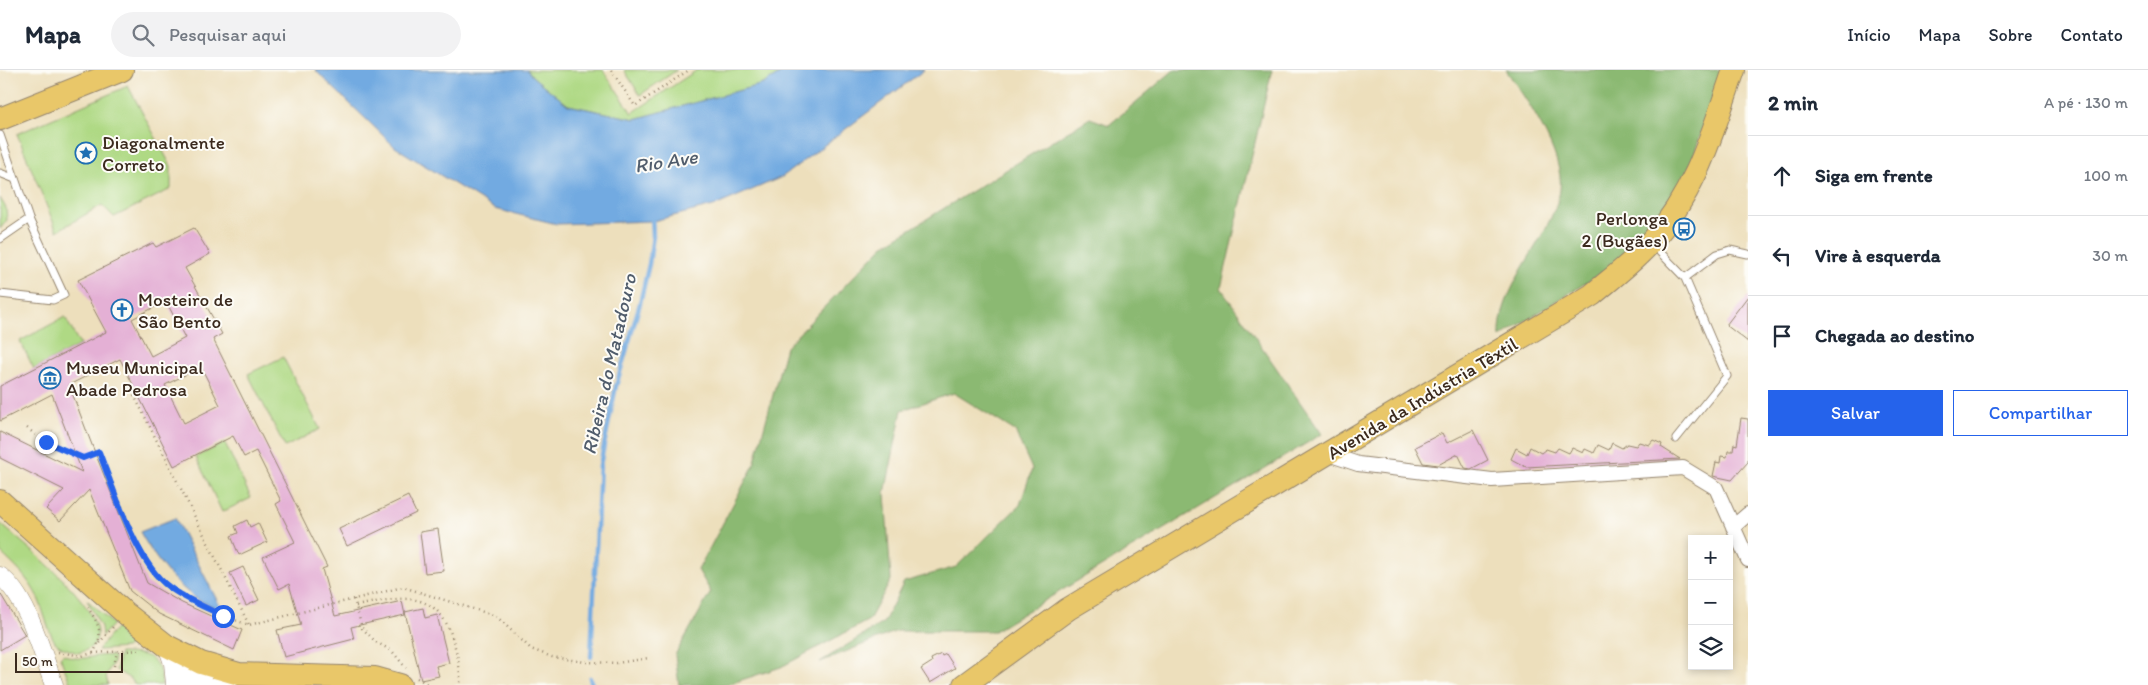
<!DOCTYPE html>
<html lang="pt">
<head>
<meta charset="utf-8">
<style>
	body { margin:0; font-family:Itim,sans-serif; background:#f2f2f3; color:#1f2937 }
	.controls { position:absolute; right:15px; bottom:15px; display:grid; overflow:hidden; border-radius:0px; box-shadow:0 2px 8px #0003 }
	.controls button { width:45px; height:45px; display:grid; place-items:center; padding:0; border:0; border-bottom:1px solid #e0e1e3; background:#fff; color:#1f2937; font:25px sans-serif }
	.scale { position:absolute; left:15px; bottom:12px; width:108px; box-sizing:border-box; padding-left:5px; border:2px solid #3b2a1e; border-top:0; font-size:14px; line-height:18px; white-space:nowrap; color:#3b2a1e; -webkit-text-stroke:4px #fdfcf7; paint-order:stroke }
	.stop { position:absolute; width:15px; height:15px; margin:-11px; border:4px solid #2563eb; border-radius:50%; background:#fff }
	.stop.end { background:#2563eb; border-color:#fff; box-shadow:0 1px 5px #0008 }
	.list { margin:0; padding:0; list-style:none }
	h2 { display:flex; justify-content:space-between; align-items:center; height:65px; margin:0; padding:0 20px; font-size:21px }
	h2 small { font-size:16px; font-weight:400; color:#747a83 }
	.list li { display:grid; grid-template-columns:32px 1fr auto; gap:15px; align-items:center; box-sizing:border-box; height:80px; padding:0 20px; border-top:1px solid #e0e1e3 }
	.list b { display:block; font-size:19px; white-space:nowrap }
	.list em { font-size:16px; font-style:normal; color:#747a83 }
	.actions { display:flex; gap:10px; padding:15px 20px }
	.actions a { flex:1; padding:11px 0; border:1px solid #2563eb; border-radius:0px; text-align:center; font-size:18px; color:#2563eb }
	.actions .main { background:#2563eb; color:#fff }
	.icon { flex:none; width:28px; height:28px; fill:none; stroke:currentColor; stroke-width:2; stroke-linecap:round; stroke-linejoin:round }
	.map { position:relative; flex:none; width:1748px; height:615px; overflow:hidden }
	header { display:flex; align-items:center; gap:30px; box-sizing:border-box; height:70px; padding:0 25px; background:#fff; border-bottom:1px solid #e0e1e3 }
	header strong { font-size:24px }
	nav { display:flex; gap:28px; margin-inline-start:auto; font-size:18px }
	.search { width:350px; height:45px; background:#f2f2f3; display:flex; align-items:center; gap:12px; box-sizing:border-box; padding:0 18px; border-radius:28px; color:#747a83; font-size:19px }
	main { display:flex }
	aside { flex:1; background:#fff }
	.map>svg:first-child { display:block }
</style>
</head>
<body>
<header>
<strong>Mapa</strong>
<div class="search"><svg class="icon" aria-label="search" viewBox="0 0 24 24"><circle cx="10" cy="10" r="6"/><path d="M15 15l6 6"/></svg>Pesquisar aqui</div>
<nav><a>Início</a><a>Mapa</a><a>Sobre</a><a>Contato</a></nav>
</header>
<main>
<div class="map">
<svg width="1748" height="615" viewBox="0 0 1748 615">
	<rect width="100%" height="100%" fill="#fdfcf7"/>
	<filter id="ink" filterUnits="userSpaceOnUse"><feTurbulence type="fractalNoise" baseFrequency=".02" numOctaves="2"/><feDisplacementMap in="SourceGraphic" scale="10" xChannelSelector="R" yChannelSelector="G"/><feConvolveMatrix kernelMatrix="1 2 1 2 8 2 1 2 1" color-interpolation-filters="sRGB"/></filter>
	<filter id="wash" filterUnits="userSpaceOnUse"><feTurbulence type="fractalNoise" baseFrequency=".0096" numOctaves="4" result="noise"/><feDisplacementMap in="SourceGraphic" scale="20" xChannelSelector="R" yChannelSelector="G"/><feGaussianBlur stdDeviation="1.12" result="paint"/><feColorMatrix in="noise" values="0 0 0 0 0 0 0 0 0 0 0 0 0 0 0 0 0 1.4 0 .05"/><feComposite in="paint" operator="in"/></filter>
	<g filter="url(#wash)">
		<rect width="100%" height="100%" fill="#eddfbc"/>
		<path fill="#afd984" stroke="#758251" d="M527 0H603L632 43 697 0H786L763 14 635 49 568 35 533 7Z
			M624 0H677L640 25Z
			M128 16 171 96V119L114 147 102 135 57 161 17 64Z
			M0 128 6 138 7 150 0 159Z
			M65 247 80 275 34 299 20 271Z
			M283 287 320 359 285 377 248 304Z
			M225 373 251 428 222 442 196 387Z
			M0 453C16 469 145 565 78 583L61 577 55 572C46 557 44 539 36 524 27 507 14 495 0 482Z
			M87 530 113 554 102 566 101 557Z
			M116 558 128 568 129 576 126 578 98 580Z
			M120 583C146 583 160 585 162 615H135L132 610 116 600Z
			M64 584C80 594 95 583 112 586L114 587 113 593 106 605 108 615H71L60 587Z"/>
		<path fill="#8bb972" stroke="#637248" d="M1174 0H1272L1221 218 1322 364 994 561H897L820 592 884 552 904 512 956 497 1020 435 1032 399 1015 361 954 323 902 340 885 423 891 510 869 550 781 597 726 615H679L675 585 711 522 698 500 754 395 786 277 883 176 1090 48 1109 55Z
			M1506 0H1723L1688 102 1654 152 1611 197 1500 267C1499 242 1510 221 1522 199 1534 178 1557 144 1560 120 1565 84 1526 29 1506 0Z"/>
		<path fill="#72aae1" stroke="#566a80" d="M315 0H527L533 7 568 35 635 49 763 14 786 0H924L782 107 717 135 653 151 557 154 495 139 395 77Z
			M175 448 222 540C213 536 202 533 194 527 171 510 154 487 140 462Z"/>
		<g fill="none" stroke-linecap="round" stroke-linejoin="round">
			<path stroke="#72aae1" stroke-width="4.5" d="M591 587 600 395 616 316 640 233 649 194 653 166 652 145
				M590 608 592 615"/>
		</g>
		<g id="blocks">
			<path fill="#e4b0d5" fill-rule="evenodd" d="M194 158 210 184 185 198 222 264 213 269 327 497 322 499 335 546 402 531 405 545 351 557 354 569 284 587 277 560 301 555 289 514 279 519 263 487 295 472 276 434 281 431 256 381 244 387 233 366 174 396 120 289 69 315 92 375 147 513 182 533 242 560 234 580 159 544 130 521 89 420 60 451 46 439 64 420 0 388V362L82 402 52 324 0 351V316L106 262 78 210 153 173 156 177ZM166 231 185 268 151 286 132 249ZM201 297 220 335 184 353 165 315Z
				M1748 226V272L1726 255Z
				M1741 348 1748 349V392L1732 410 1713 406 1716 392 1720 393 1721 386 1727 387 1728 381H1733L1734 374 1737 375Z
				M1473 360 1488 390 1471 399 1465 398 1458 384 1438 395 1423 393 1415 377 1442 363 1447 373Z
				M1653 370 1662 374 1661 377 1680 389 1526 397 1511 389 1516 378 1527 384 1530 377 1541 383 1546 379 1555 382 1558 378 1569 383 1572 378 1583 383 1585 379 1594 383 1598 375 1609 380 1612 373 1622 378 1627 374 1636 376 1639 372 1649 375Z
				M408 426 416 443 347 476 339 459Z
				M247 450 250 457 258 453 267 472 239 485 231 466 238 463 235 456Z
				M438 459 444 501 425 503 420 462Z
				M243 497 259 530 246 536 230 503Z
				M0 523 25 565 0 580Z
				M423 538 425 548 437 545 449 593 436 596 439 606 421 610 405 542Z
				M941 584 942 586 946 584 955 598 930 613 921 599 932 592 931 589Z"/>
		</g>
	</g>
	<g filter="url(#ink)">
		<use href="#blocks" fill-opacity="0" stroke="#94846d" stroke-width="1"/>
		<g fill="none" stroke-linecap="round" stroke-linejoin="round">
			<g stroke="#94846d" stroke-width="9">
				<path id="service" d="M0 65 29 149 64 225 53 230 0 224
					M0 103 15 109
					M0 169 29 149
					M1653 175 1685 208 1727 306 1676 369
					M1685 208 1717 184 1730 180 1748 184"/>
			</g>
			<g stroke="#94846d" stroke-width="16">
				<path id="minor" d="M1328 384 1358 394 1492 410 1683 398 1716 418 1748 490
					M1733 457 1748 444"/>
			</g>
			<g stroke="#94846d" stroke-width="19">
				<path id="tertiary" d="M0 506C28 527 42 583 54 615
					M167 576 173 593 175 615
					M201 593 203 610 202 615
					M182 615 189 603 201 593
					M218 615 239 604"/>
			</g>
			<g stroke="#94846d" stroke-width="24">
				<path id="primary" d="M0 49 122 0
					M0 431 125 543 167 576 201 593 239 604 375 608 400 615
					M964 615 1068 539 1592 225C1612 208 1635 191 1652 171 1697 120 1712 63 1734 0"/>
			</g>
			<path stroke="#94846d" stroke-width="2.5" stroke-dasharray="1 4" stroke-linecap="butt" d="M611 0 635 36 689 0
				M134 325 249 555
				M27 358 45 372 83 388 99 382 142 485 154 504 169 517 223 546 249 555 403 517 496 546 531 579 552 587 585 592 617 593 649 588
				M354 529 362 558 376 572 392 581 406 598
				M356 536C399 527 437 517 453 570 457 583 461 601 460 615
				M99 573 113 557
				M58 582 82 586 93 583C106 562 97 553 86 534
				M93 583 141 580
				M114 596 117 581
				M417 608 429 615"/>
			<use href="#service" stroke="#fff" stroke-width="7"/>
			<use href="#minor" stroke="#fff" stroke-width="14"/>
			<use href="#tertiary" stroke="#fff" stroke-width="18"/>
			<use href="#primary" stroke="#e9c769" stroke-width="22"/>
		</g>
	</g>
	<g fill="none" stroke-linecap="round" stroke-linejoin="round" filter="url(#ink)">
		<path stroke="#2563eb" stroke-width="6" d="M46 372 83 388 99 382C114 420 137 494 169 517 185 529 205 537 223 546"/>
	</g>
	<defs>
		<g id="sight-ring" transform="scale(1.125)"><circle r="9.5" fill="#fdfcf7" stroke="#1f6fb2" stroke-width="1.5"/><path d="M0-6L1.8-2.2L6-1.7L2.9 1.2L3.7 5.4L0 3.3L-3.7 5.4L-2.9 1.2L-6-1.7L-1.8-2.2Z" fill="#1f6fb2"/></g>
		<g id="bus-ring" transform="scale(1.125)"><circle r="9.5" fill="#fdfcf7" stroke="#1f6fb2" stroke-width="1.5"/><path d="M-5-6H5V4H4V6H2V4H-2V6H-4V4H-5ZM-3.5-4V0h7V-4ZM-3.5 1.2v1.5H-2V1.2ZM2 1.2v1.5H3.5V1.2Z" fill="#1f6fb2"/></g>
		<g id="church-ring" transform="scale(1.125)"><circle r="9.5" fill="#fdfcf7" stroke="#1f6fb2" stroke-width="1.5"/><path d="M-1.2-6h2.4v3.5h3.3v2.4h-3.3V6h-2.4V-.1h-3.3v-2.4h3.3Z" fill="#1f6fb2"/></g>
		<g id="museum-ring" transform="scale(1.125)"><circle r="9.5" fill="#fdfcf7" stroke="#1f6fb2" stroke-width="1.5"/><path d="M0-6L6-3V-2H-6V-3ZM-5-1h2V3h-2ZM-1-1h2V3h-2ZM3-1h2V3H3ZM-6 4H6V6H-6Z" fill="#1f6fb2"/></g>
	</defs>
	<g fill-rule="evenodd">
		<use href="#sight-ring" x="86" y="83"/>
		<use href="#bus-ring" x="1684" y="159"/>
		<use href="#church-ring" x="122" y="240"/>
		<use href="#museum-ring" x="50" y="308"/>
	</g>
	<g text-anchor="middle" stroke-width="4" stroke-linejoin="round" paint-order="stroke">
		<g font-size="19" fill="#3b2a1e" stroke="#fdfcf7" text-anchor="start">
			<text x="102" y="79">Diagonalmente<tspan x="102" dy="22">Correto</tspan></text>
			<text x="1668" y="155" text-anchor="end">Perlonga<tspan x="1668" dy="22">2 (Bugães)</tspan></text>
			<text x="138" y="236">Mosteiro de<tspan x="138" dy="22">São Bento</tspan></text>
			<text x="66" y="304">Museu Municipal<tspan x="66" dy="22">Abade Pedrosa</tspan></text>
		</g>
		<g font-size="19" fill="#3b2a1e" stroke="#fdfcf7">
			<text transform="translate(1422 328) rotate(-31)" y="7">Avenida da Indústria Têxtil</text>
		</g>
		<g font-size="20" font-style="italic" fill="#515d6c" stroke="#fdfcf7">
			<text transform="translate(666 91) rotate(-9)" y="7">Rio Ave</text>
			<text transform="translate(609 294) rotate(-77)" y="7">Ribeira do Matadouro</text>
		</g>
	</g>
</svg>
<div class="controls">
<button>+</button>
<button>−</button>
<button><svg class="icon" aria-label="layers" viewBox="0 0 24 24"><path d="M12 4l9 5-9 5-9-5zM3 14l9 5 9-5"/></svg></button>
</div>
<div class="scale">50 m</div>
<div class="stop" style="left:223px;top:546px"></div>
<div class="stop end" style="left:46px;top:372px"></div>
</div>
<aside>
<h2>2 min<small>A pé · 130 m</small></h2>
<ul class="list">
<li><svg class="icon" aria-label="ahead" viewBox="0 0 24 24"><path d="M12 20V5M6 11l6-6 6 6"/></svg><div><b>Siga em frente</b></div><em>100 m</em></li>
<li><svg class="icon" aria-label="left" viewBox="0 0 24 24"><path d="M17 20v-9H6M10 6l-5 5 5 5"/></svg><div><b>Vire à esquerda</b></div><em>30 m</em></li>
<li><svg class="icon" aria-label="arrive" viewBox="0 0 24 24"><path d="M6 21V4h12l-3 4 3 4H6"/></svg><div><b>Chegada ao destino</b></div></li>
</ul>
<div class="actions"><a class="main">Salvar</a><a>Compartilhar</a></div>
</aside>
</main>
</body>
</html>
